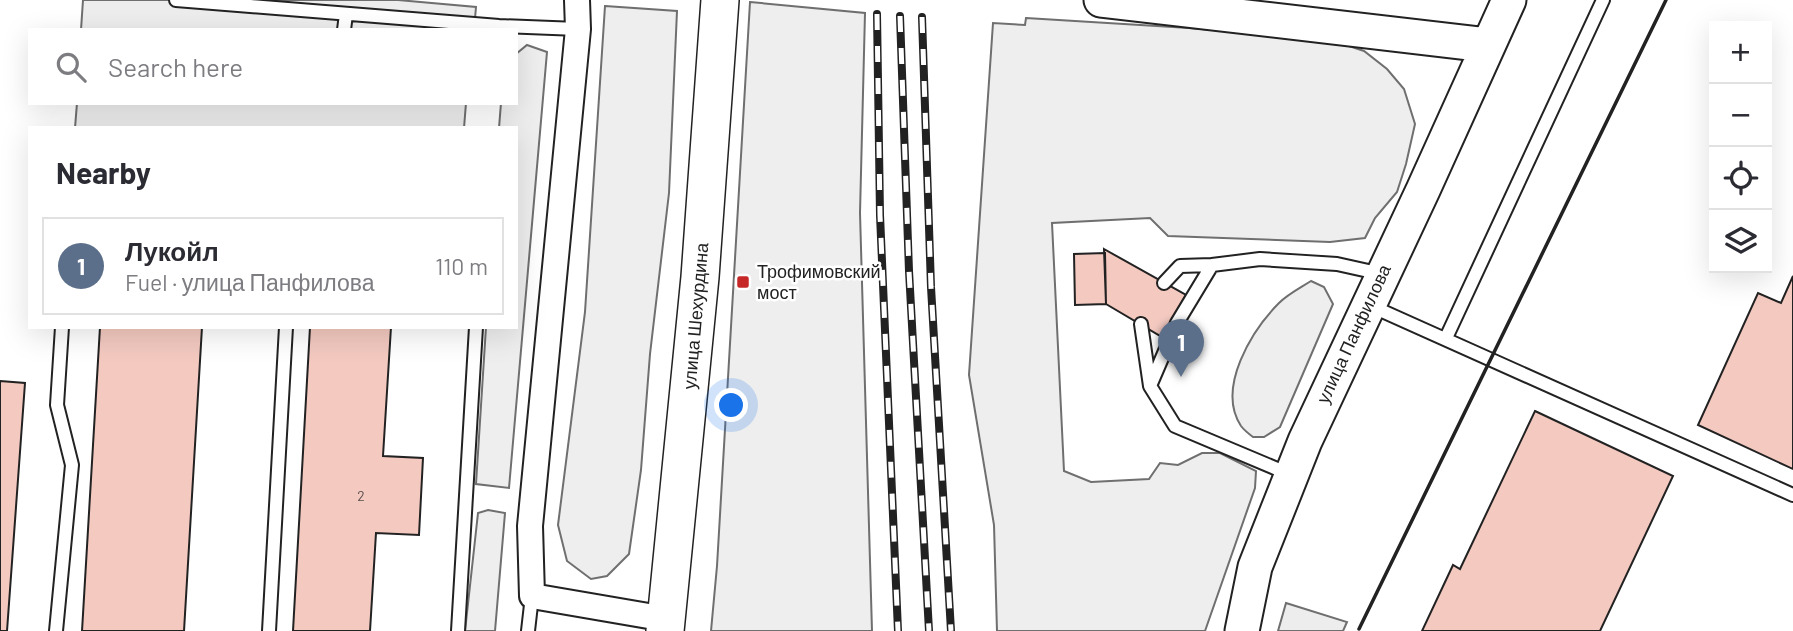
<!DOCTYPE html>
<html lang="en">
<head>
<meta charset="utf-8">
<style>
	body { margin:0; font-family:Barlow,sans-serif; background:#f2f2f3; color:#2b2b33 }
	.controls { position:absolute; right:21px; top:21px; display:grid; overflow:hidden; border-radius:0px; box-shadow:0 7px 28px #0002 }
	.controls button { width:63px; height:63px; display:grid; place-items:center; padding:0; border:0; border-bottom:2px solid #e1e1e2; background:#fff; color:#2b2b33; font:35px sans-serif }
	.you { position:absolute; left:732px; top:406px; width:24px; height:24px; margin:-18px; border:5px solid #fff; border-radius:50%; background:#1a73e8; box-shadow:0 0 0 10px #1a73e833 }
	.badge { display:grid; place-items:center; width:46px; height:46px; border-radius:50%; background:#111827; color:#fff; font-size:23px; font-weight:700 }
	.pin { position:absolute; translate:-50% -58px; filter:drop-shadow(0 2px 4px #0008) }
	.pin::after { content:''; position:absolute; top:37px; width:24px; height:21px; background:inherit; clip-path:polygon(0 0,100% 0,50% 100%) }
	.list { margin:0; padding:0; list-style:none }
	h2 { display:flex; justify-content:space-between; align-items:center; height:91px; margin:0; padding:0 28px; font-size:30px }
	h2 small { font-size:23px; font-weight:400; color:#7c7c81 }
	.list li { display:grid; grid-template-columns:46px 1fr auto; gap:21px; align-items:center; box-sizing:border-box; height:98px; margin:0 14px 14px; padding:0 14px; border:2px solid #e1e1e2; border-radius:0px }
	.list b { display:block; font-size:26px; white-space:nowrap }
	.list p { margin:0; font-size:23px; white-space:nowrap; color:#7c7c81 }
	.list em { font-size:23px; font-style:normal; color:#7c7c81 }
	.icon { flex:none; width:38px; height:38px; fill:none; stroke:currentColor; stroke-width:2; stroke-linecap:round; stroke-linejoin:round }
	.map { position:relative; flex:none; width:1793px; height:631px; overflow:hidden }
	.search { position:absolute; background:#fff; box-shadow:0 7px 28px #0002; left:28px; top:28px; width:490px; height:77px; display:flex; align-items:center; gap:18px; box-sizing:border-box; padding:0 24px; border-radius:0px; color:#7c7c81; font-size:26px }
	.panel { position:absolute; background:#fff; box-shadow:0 7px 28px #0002; left:28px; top:126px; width:490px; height:203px; border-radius:0px }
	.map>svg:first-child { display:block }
</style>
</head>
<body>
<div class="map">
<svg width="1793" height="631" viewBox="0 0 1793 631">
	<rect width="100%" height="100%" fill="#fff"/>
	<path fill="#eee" stroke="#6f6f6f" stroke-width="2" d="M750 2 865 13 860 213 872 631H711L717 566Z
		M605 6 677 11 669 193 650 354 641 470 629 554 607 576 591 579 567 561 558 525 585 312Z
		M1026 18 1189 28 1331 40 1364 51 1387 69 1404 89 1415 124 1406 164 1397 192 1375 218 1365 238 1330 242 1168 236 1150 218 1052 223 1064 471 1091 482 1149 479 1160 463 1178 465 1202 453H1220L1256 471 1255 488 1205 631H997L994 525 969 375 993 23 1025 25Z
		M527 45 547 52 509 488 476 484 486 327H516V128H499L501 103H516V54Z
		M1311 281 1324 287 1333 304 1280 427 1264 437H1253C1249 434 1244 430 1241 426 1216 388 1252 330 1279 303 1288 294 1300 288 1311 281Z
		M488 510 505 513 495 631H465L478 513Z"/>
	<path fill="#ededed" stroke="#6f6f6f" stroke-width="2" d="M83 0H398L476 7 474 30H81Z
		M77 103H466L464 128H75Z
		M1286 603 1347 622 1343 631H1278Z"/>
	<path fill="#f3c9c0" stroke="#222" stroke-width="2" d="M1104 249 1186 295 1162 337 1106 304Z
		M1105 253 1106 304 1075 305 1074 254Z
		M1793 276V469L1698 425 1758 293 1781 303Z
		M100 327H202L184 631H82Z
		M310 327H391L383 456 423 458 419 535 376 533 370 631H293Z
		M0 381 25 383 7 631H0Z
		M1535 411 1673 476 1600 631H1422L1453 565 1460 569Z"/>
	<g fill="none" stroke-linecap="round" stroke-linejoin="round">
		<g stroke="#222" stroke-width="16">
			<path id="lane" d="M176 0 499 26 578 29
				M344 30 346 14
				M1164 283 1180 266 1212 265
				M1371 306 1793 495
				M1141 324 1150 386
				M1446 338 1603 0
				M1289 474 1175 426 1150 386 1177 323 1212 265 1260 259 1337 264 1382 274
				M56 631 72 465 57 405 62 327
				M269 631 286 327
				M458 631 476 327
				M528 631 532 596"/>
		</g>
		<g stroke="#222" stroke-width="28">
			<path id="street" d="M577 0 578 29 530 526 532 596 666 619"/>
		</g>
		<g stroke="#222" stroke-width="37">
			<path id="secondary" d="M1101 0 1487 45
				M1242 631 1255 567 1305 441 1423 190 1509 0"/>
		</g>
		<g stroke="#222" stroke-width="40">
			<path id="primary" d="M665 631 700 277 720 0"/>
		</g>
		<use href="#lane" stroke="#fff" stroke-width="12"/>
		<use href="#street" stroke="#fff" stroke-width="24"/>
		<use href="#secondary" stroke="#fff" stroke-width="33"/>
		<use href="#primary" stroke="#fff" stroke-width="37"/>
		<g stroke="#222" stroke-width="8">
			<path id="rail" d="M877 14 880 215 898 631
				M900 16 909 271 929 631
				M922 17 931 287 951 631"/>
		</g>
		<use href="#rail" stroke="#fff" stroke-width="5" stroke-dasharray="16" stroke-linecap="butt"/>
		<path stroke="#222" stroke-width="3.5" d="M1359 629 1666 0"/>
	</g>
	<rect fill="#c62828" stroke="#fff" stroke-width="2.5" x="736" y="275" width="14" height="14" rx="3.5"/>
	<g text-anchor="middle" stroke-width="5" stroke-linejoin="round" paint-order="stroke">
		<g font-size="14" fill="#564c4a">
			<text x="361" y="501">2</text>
		</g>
		<g font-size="18" fill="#222" stroke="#fff" text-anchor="start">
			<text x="757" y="278">Трофимовский<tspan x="757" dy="21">мост</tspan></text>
		</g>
		<g font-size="18" fill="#222" stroke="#fff">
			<text transform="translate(696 316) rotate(-85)" y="6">улица Шехурдина</text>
			<text transform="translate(1354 334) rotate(-65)" y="6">улица Панфилова</text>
		</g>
	</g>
</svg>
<div class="controls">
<button>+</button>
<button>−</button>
<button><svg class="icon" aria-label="locate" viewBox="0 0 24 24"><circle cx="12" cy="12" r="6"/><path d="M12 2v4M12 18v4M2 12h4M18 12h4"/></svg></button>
<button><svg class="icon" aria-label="layers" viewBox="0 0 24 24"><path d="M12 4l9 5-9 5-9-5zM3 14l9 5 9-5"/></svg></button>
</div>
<div class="you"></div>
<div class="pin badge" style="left:1181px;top:377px;background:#5c6f8a">1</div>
<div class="search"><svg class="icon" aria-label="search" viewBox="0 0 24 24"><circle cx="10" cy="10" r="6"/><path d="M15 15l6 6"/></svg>Search here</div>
<section class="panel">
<h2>Nearby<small></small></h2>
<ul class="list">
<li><span class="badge" style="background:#5c6f8a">1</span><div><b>Лукойл</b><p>Fuel · улица Панфилова</p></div><em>110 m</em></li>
</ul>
</section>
</div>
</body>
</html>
